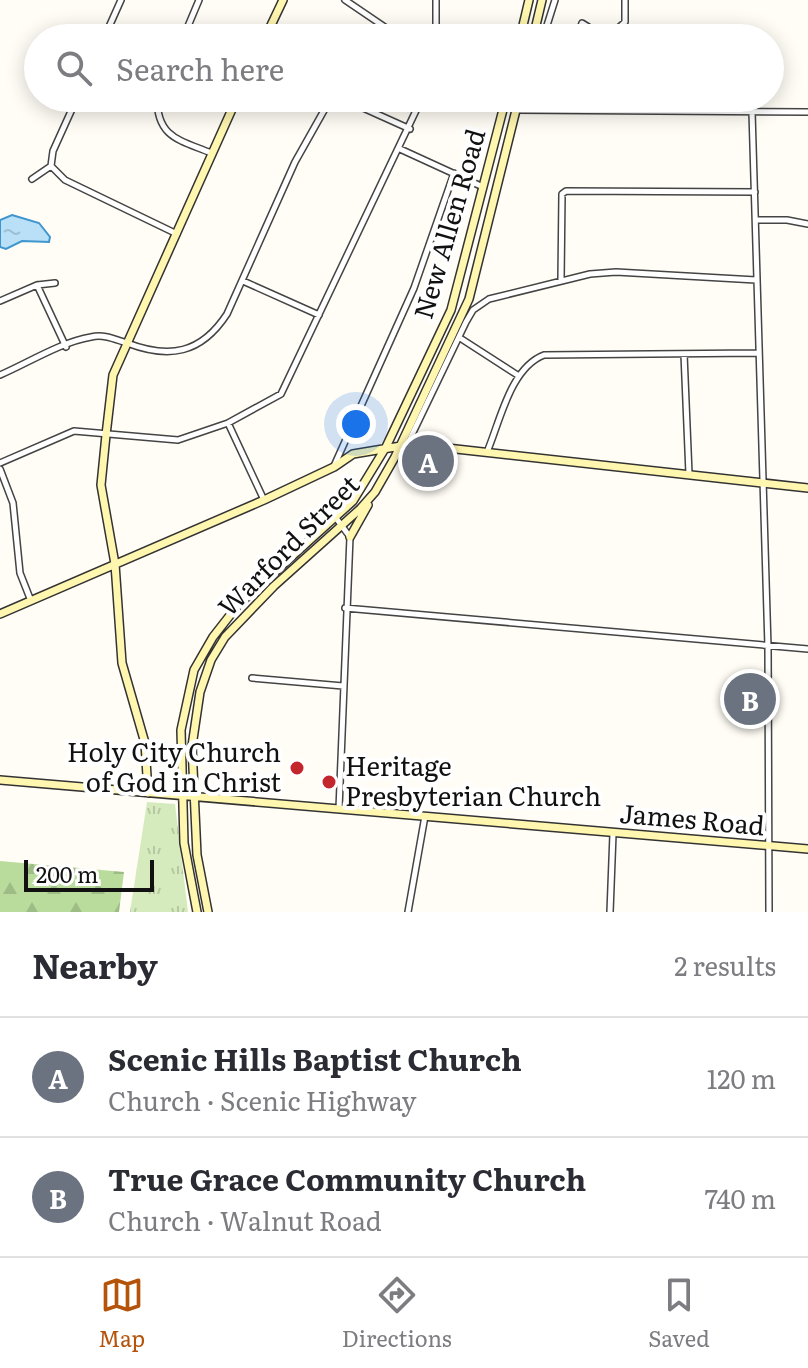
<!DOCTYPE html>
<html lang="en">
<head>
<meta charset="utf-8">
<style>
	body { margin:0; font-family:Literata,serif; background:#f2f2f3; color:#2b2b33 }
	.scale { position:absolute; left:24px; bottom:20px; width:130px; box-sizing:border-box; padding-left:8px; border:4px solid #111; border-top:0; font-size:22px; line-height:28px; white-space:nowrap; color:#111; -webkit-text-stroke:6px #fff; paint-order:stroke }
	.you { position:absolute; left:356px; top:424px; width:28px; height:28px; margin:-20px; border:6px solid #fff; border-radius:50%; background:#1a73e8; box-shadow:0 0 0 12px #1a73e833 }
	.badge { display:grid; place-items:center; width:52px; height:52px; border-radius:50%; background:#b45309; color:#fff; font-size:26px; font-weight:700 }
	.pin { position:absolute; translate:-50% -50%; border:4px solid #fff; box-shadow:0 2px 8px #0006 }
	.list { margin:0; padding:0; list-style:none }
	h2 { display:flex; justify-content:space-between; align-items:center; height:104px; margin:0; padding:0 32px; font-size:34px }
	h2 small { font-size:26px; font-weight:400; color:#7c7c81 }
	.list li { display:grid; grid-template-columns:52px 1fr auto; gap:24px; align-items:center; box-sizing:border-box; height:120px; padding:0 32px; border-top:2px solid #e1e1e2 }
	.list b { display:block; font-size:30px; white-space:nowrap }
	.list p { margin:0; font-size:26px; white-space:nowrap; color:#7c7c81 }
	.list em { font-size:26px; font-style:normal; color:#7c7c81 }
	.icon { flex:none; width:44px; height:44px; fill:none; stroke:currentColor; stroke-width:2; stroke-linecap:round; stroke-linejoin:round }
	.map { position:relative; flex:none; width:808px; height:912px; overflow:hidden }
	.search { position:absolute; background:#fff; box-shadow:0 4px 20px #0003; left:24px; right:24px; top:24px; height:88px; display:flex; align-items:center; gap:20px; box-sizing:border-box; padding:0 28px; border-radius:44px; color:#7c7c81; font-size:30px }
	.sheet { height:344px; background:#fff }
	nav { display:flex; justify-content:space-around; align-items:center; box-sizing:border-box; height:112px; border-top:2px solid #e1e1e2; background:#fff; font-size:22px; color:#7c7c81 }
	nav a { display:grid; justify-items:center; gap:4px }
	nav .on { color:#b45309 }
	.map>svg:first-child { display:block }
</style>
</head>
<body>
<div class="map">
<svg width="808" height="912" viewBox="0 0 808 912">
	<defs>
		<pattern id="forest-firs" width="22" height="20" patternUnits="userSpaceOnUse" patternTransform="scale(2)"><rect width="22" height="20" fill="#b9dc9c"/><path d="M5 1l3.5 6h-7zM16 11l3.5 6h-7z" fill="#9ebc85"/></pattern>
		<pattern id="park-tufts" width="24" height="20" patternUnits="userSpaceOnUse" patternTransform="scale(2)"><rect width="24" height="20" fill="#d5ebbd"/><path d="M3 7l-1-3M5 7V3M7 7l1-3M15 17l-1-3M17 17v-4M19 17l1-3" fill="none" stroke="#b6c8a1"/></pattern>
		<pattern id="water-ripples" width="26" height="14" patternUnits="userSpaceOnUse" patternTransform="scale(2)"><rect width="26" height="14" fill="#b9e0f7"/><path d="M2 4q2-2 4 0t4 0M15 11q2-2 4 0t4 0" fill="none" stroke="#9ebfd3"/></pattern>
	</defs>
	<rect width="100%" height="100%" fill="#fffdf5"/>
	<path fill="url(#forest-firs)" d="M0 861 124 872 119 912H0Z"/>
	<path fill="url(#park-tufts)" d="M147 802 175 804 188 912H130Z"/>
	<path fill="url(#water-ripples)" stroke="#3f96cf" stroke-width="2" d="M12 215 39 223 50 237 49 242 22 241 6 249 0 247V220Z"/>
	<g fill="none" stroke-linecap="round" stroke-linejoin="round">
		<g stroke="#444" stroke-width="8">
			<path id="street" d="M345 0 401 38
				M577 37 582 23 606 38
				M104 38 121 0
				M183 38 199 0
				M436 38V0
				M543 38 555 0
				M607 38 625 22V0
				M157 98C157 138 180 140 211 153
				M341 98 410 129
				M566 109V98
				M517 110 808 112
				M604 110 606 98
				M752 112 768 647 769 912
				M400 149 483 187
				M51 166 65 180 177 234
				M51 166 53 151 77 98
				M32 179 51 166
				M756 220H787L808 224
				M561 280 562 194 566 191 755 192
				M243 281 319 315
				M37 285 66 347
				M0 301 37 285 55 283
				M460 338 519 376
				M684 354 689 474
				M0 375C28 363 61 342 91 337 104 334 114 339 127 343 169 359 201 354 227 314L295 162 331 98
				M228 423 264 500
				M407 445 466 322 473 310 489 299 590 274 616 272 756 280
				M487 452C500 422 510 368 544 355L758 353
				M0 463 74 431 178 440 228 423 281 394 422 98
				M334 466 414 288 454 173
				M0 469 13 503 20 573 31 601
				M336 518 350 537 339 809
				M345 608 808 649
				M252 678 343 686
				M408 912 425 816
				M610 912 613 834"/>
		</g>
		<g stroke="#333" stroke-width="10">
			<path id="secondary" d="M265 38 283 0
				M520 38 529 0
				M533 38 542 0
				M350 537 368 505
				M0 614 264 500 334 467 353 454 407 445 447 448 808 488
				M0 780 808 849
				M148 793 145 743 122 663 115 564 101 485 106 435 113 375 237 98
				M197 912 184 843 181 730 194 670 213 637 238 605 353 501 386 447 451 310 506 98
				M208 912 197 855 192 746 200 692 211 660 225 637 274 586 360 509 375 492 395 457 469 299 519 98"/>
		</g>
		<use href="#street" stroke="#fff" stroke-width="5"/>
		<use href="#secondary" stroke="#fff6b0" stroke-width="7"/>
	</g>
	<g fill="#c4262e" stroke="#fff" stroke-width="3">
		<circle cx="297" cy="768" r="8"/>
		<circle cx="329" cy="782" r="8"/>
	</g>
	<g text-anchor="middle" stroke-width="8" stroke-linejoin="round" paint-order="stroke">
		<g font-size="26" fill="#111" stroke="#fff">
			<text transform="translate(450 224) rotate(-74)" y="9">New Allen Road</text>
			<text transform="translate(289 546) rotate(-45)" y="9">Warford Street</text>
			<text transform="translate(692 820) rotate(5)" y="9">James Road</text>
		</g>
		<g font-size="26" fill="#111" stroke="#fff" text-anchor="end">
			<text x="281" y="762">Holy City Church<tspan x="281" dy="30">of God in Christ</tspan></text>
			<text x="345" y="776" text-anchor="start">Heritage<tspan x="345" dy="30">Presbyterian Church</tspan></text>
		</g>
	</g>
</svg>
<div class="scale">200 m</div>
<div class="you"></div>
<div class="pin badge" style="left:428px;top:461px;background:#6b7280">A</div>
<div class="pin badge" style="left:750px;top:699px;background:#6b7280">B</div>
<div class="search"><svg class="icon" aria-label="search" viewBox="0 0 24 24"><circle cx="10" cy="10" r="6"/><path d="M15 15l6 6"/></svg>Search here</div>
</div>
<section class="sheet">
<h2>Nearby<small>2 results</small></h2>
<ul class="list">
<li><span class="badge" style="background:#6b7280">A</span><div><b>Scenic Hills Baptist Church</b><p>Church · Scenic Highway</p></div><em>120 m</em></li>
<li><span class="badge" style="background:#6b7280">B</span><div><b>True Grace Community Church</b><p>Church · Walnut Road</p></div><em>740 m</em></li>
</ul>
</section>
<nav>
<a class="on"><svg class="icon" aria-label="map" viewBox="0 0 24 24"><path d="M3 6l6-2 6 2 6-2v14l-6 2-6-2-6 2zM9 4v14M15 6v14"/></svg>Map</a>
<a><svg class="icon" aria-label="directions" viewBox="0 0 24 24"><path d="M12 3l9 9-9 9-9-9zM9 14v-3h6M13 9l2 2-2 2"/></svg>Directions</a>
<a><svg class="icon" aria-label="saved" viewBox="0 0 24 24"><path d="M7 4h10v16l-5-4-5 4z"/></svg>Saved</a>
</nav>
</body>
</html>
